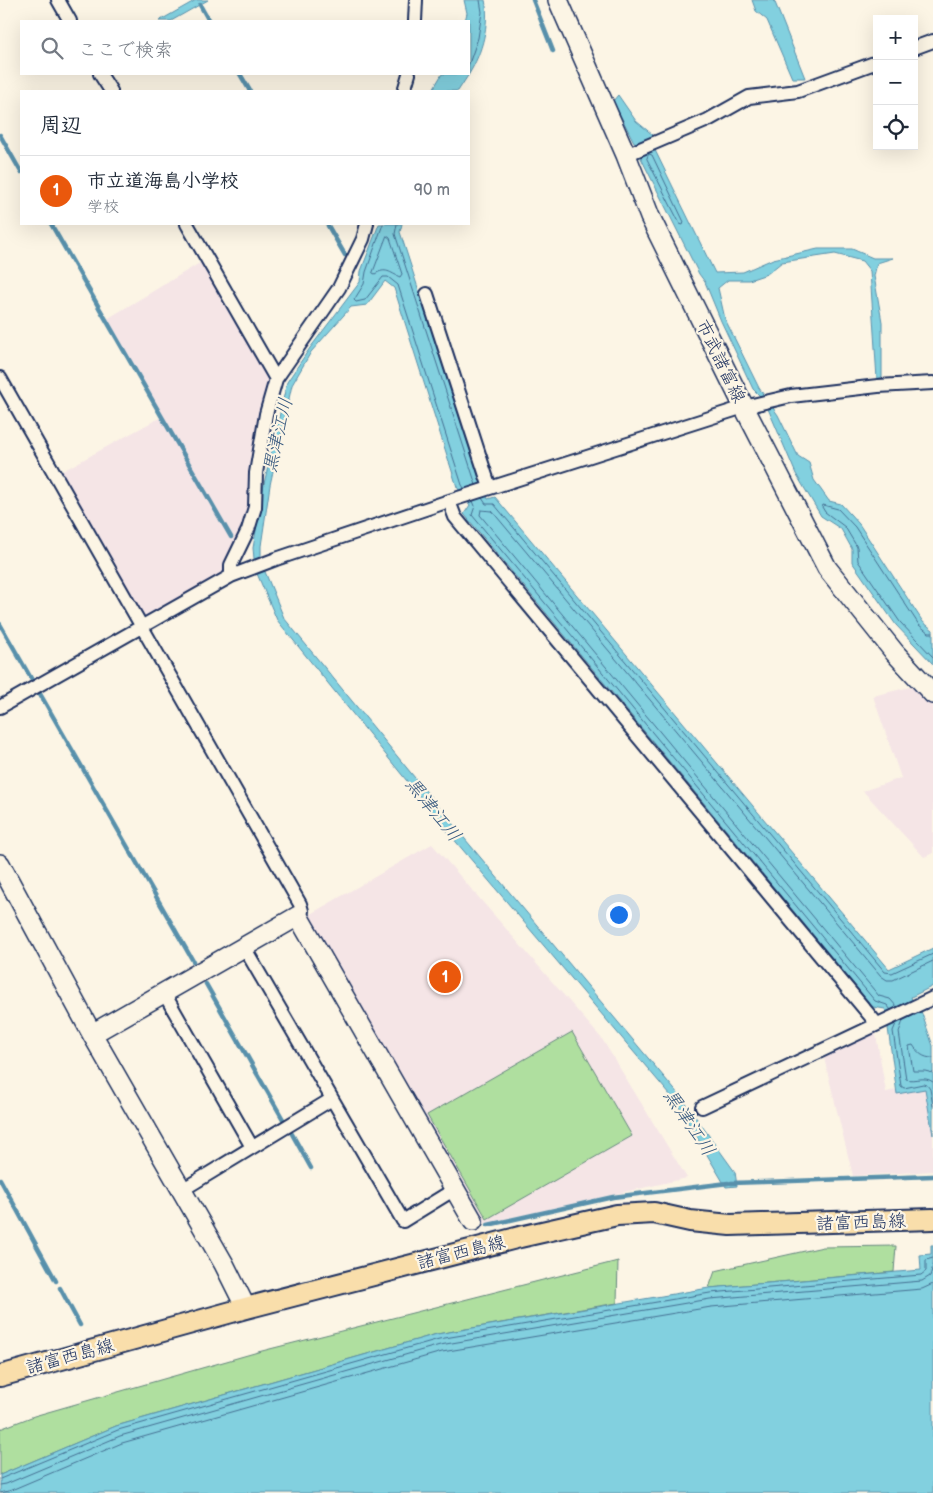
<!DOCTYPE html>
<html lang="ja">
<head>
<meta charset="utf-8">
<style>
	body { margin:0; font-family:"Balsamiq Sans","Klee One",sans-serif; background:#f2f2f3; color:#1f2937 }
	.controls { position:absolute; right:15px; top:15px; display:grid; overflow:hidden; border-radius:0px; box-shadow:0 5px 20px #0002 }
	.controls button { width:45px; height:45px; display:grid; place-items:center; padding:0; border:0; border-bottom:1px solid #e0e1e3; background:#fff; color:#1f2937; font:25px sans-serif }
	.you { position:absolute; left:618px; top:914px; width:18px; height:18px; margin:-12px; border:4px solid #fff; border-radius:50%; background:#1a73e8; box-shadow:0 0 0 8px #1a73e833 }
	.badge { display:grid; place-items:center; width:32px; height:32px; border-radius:50%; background:#ea580c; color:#fff; font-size:16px; font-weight:700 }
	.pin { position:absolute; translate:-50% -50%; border:2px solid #fff; box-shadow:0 1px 5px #0006 }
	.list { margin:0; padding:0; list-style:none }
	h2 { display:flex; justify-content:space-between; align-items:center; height:65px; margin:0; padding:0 20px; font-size:21px }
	h2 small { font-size:16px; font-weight:400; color:#747a83 }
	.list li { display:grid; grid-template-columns:32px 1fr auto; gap:15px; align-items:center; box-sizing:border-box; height:70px; padding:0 20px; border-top:1px solid #e0e1e3 }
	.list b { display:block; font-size:19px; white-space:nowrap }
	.list p { margin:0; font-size:16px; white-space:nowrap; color:#747a83 }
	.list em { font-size:16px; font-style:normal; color:#747a83 }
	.icon { flex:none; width:28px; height:28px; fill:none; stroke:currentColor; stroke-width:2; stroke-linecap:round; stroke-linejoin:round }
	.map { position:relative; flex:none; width:933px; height:1493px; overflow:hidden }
	.search { position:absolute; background:#fff; box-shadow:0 5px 20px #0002; left:20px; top:20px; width:450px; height:55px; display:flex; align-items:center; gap:12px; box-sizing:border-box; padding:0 18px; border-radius:0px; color:#747a83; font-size:19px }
	.panel { position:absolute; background:#fff; box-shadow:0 5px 20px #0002; left:20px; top:90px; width:450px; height:135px; border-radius:0px }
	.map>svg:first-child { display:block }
</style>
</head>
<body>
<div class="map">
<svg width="933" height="1493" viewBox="0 0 933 1493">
	<rect width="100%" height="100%" fill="#fcf5e5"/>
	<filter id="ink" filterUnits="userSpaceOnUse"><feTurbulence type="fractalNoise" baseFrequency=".02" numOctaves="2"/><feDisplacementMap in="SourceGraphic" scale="10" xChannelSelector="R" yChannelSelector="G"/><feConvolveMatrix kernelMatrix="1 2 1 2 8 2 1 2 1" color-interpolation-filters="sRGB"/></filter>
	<g filter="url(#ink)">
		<path fill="#f5e5e6" d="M203 261 271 379 251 502 244 528 222 575 143 620 59 473 161 417 107 319Z
			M914 686 933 706V853L924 857 863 791 901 778 873 696Z
			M432 844 602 1039 687 1178 483 1224 307 916Z
			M875 1029 886 1092 933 1083V1171L853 1176 823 1054Z"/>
		<path fill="#afdf9f" stroke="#65877e" d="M572 1032 632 1136 487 1219 427 1115Z
			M896 1246 894 1272 709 1288 715 1271 823 1247Z
			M618 1261 617 1303 437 1334 116 1426 0 1475V1429L34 1416 258 1352Z"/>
		<path fill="#82d0df" stroke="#5990ab" d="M196 0H208L171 21H159Z
			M464 0H485C490 24 482 53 469 74V21H465L467 13Z
			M752 0H774L805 78H792L767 20 756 11Z
			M442 74H469L458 91H432Z
			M618 95 636 121 653 135 650 140 715 273 743 272 773 259 818 249H852L873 258H893L877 263 874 276 882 322V377L877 379 870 271 862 261 835 254 782 262 767 274 749 280H728L718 288 725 319 759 388 778 415 798 456 809 463 814 480 829 501 841 504 859 524 923 622 933 630V664L896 625 852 562V549L841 529 821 516 796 474 769 411 762 398 753 389 721 321 705 282 699 274 641 158 643 153 640 144 634 142 613 101Z
			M379 224H402L400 232 481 484 488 499 495 497 889 969 933 948V986L911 997 917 1011H921L933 1046V1135L925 1089 897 1094 888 1028 892 1023 885 1009 873 1007 464 514 470 505 457 487 394 288 385 281 367 305 351 307 311 352 292 385 270 485 261 546V562L284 618 465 839 684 1101 735 1172 737 1186 726 1187 676 1102 457 843 277 620 255 569 253 548 264 484 287 382 310 348 360 282 361 271Z
			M931 1245H933V1493H0V1475L116 1426 437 1334 709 1288 921 1270 920 1255 931 1254Z"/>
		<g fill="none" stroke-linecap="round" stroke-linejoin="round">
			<path stroke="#446f92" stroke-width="1" d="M469 64 478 38 482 12 480 0
				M649 154 652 155 684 222 683 225 680 224 647 159Z
				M383 224 366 272 364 284 354 300 356 302 365 300 383 277H388L398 285 462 485 464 488
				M397 224 395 234 476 485
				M387 236 390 238 402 274 400 277C390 273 386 267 375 274L373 273Z
				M482 498 486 504H494L885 972 892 973 933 954
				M473 501 475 506 472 515 875 1001 887 1005 891 1010
				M933 633H929L919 625 855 527 838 509 823 505 822 507 825 512 845 527 857 547 858 561 900 622 933 657
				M897 1007 890 999 879 996 480 515 481 510 492 511 881 976 887 980H893L933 961
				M903 1021 899 1032 906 1079C915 1082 924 1075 933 1082
				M896 1024 893 1031 901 1086 904 1088 923 1084 927 1085 930 1089 933 1106
				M933 1058C923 1058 918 1053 913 1045L909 1046 913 1071H925L933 1073
				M0 1479 118 1430 439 1339 710 1293 921 1275 926 1271V1260L933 1258
				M0 1485 6 1484 120 1436 440 1345 710 1299 922 1281 930 1276 933 1266
				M0 1493 9 1491 122 1443 442 1352 711 1307 922 1289 933 1284"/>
			<path stroke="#5990ab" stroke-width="4.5" d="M533 0 553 51
				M200 5 209 21
				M240 74 250 91
				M0 135 21 172
				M51 224 231 537
				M327 224 345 255
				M0 624 32 680
				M39 692 193 961
				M206 984 284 1121
				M292 1134 311 1168
				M0 1179 56 1281
				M731 1183 933 1176
				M488 1225 613 1197 728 1183
				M60 1288 80 1325"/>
			<g stroke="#1b2f5e" stroke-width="16">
				<path id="street" d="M58 0 70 21
					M415 21 416 0
					M914 48 933 41
					M100 74 111 91
					M404 91 409 74
					M626 155 708 120 749 97 798 91 877 62
					M187 224 276 379
					M427 294 490 488
					M0 378 300 904 302 911 298 916
					M449 501 455 517 877 1024
					M231 576V565L248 530 255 507 256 473 266 414 276 379 339 288 363 239 367 224
					M0 707 231 576 276 559 449 501 744 407 791 396 878 386 933 383
					M244 947 403 1221 455 1189
					M164 993 252 1147
					M702 1107 933 998
					M182 1190 332 1099"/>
			</g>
			<g stroke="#1b2f5e" stroke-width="22">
				<path id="secondary" d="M558 0 626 155 650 217 744 407 827 568 895 653 933 694
					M0 864 92 1034 224 1264 246 1308
					M92 1034 298 916 473 1221"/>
			</g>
			<g stroke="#1b2f5e" stroke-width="24">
				<path id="primary" d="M0 1376 246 1308 520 1237 617 1215 654 1213 690 1221 730 1225 933 1219"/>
			</g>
			<use href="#street" stroke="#fcf5e5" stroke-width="12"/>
			<use href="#secondary" stroke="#fcf5e5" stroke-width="19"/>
			<use href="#primary" stroke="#f9deab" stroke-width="20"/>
		</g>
	</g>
	<g text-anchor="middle" stroke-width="4.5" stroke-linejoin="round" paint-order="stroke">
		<g font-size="18" fill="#1b2f5e" stroke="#fcf5e5">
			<text transform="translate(721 361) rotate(64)" y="6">市武諸富線</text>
			<text transform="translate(861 1222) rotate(-2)" y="6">諸富西島線</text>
			<text transform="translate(461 1252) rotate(-14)" y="6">諸富西島線</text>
			<text transform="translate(70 1356) rotate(-15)" y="6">諸富西島線</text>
		</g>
		<g font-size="19" font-style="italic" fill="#35577e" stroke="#fcf5e5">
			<text transform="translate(277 435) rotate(-77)" y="7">黒津江川</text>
			<text transform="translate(434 809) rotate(51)" y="7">黒津江川</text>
			<text transform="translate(690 1122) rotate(56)" y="7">黒津江川</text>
		</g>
	</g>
</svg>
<div class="controls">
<button>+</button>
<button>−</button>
<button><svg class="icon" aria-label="locate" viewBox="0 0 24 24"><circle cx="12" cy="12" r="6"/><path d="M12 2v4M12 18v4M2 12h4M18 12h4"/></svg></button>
</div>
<div class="you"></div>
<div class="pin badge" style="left:445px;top:977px">1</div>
<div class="search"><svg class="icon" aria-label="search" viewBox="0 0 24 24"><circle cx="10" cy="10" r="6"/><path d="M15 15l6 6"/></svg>ここで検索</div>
<section class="panel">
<h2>周辺<small></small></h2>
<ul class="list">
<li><span class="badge">1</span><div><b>市立道海島小学校</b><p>学校</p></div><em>90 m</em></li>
</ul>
</section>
</div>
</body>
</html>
